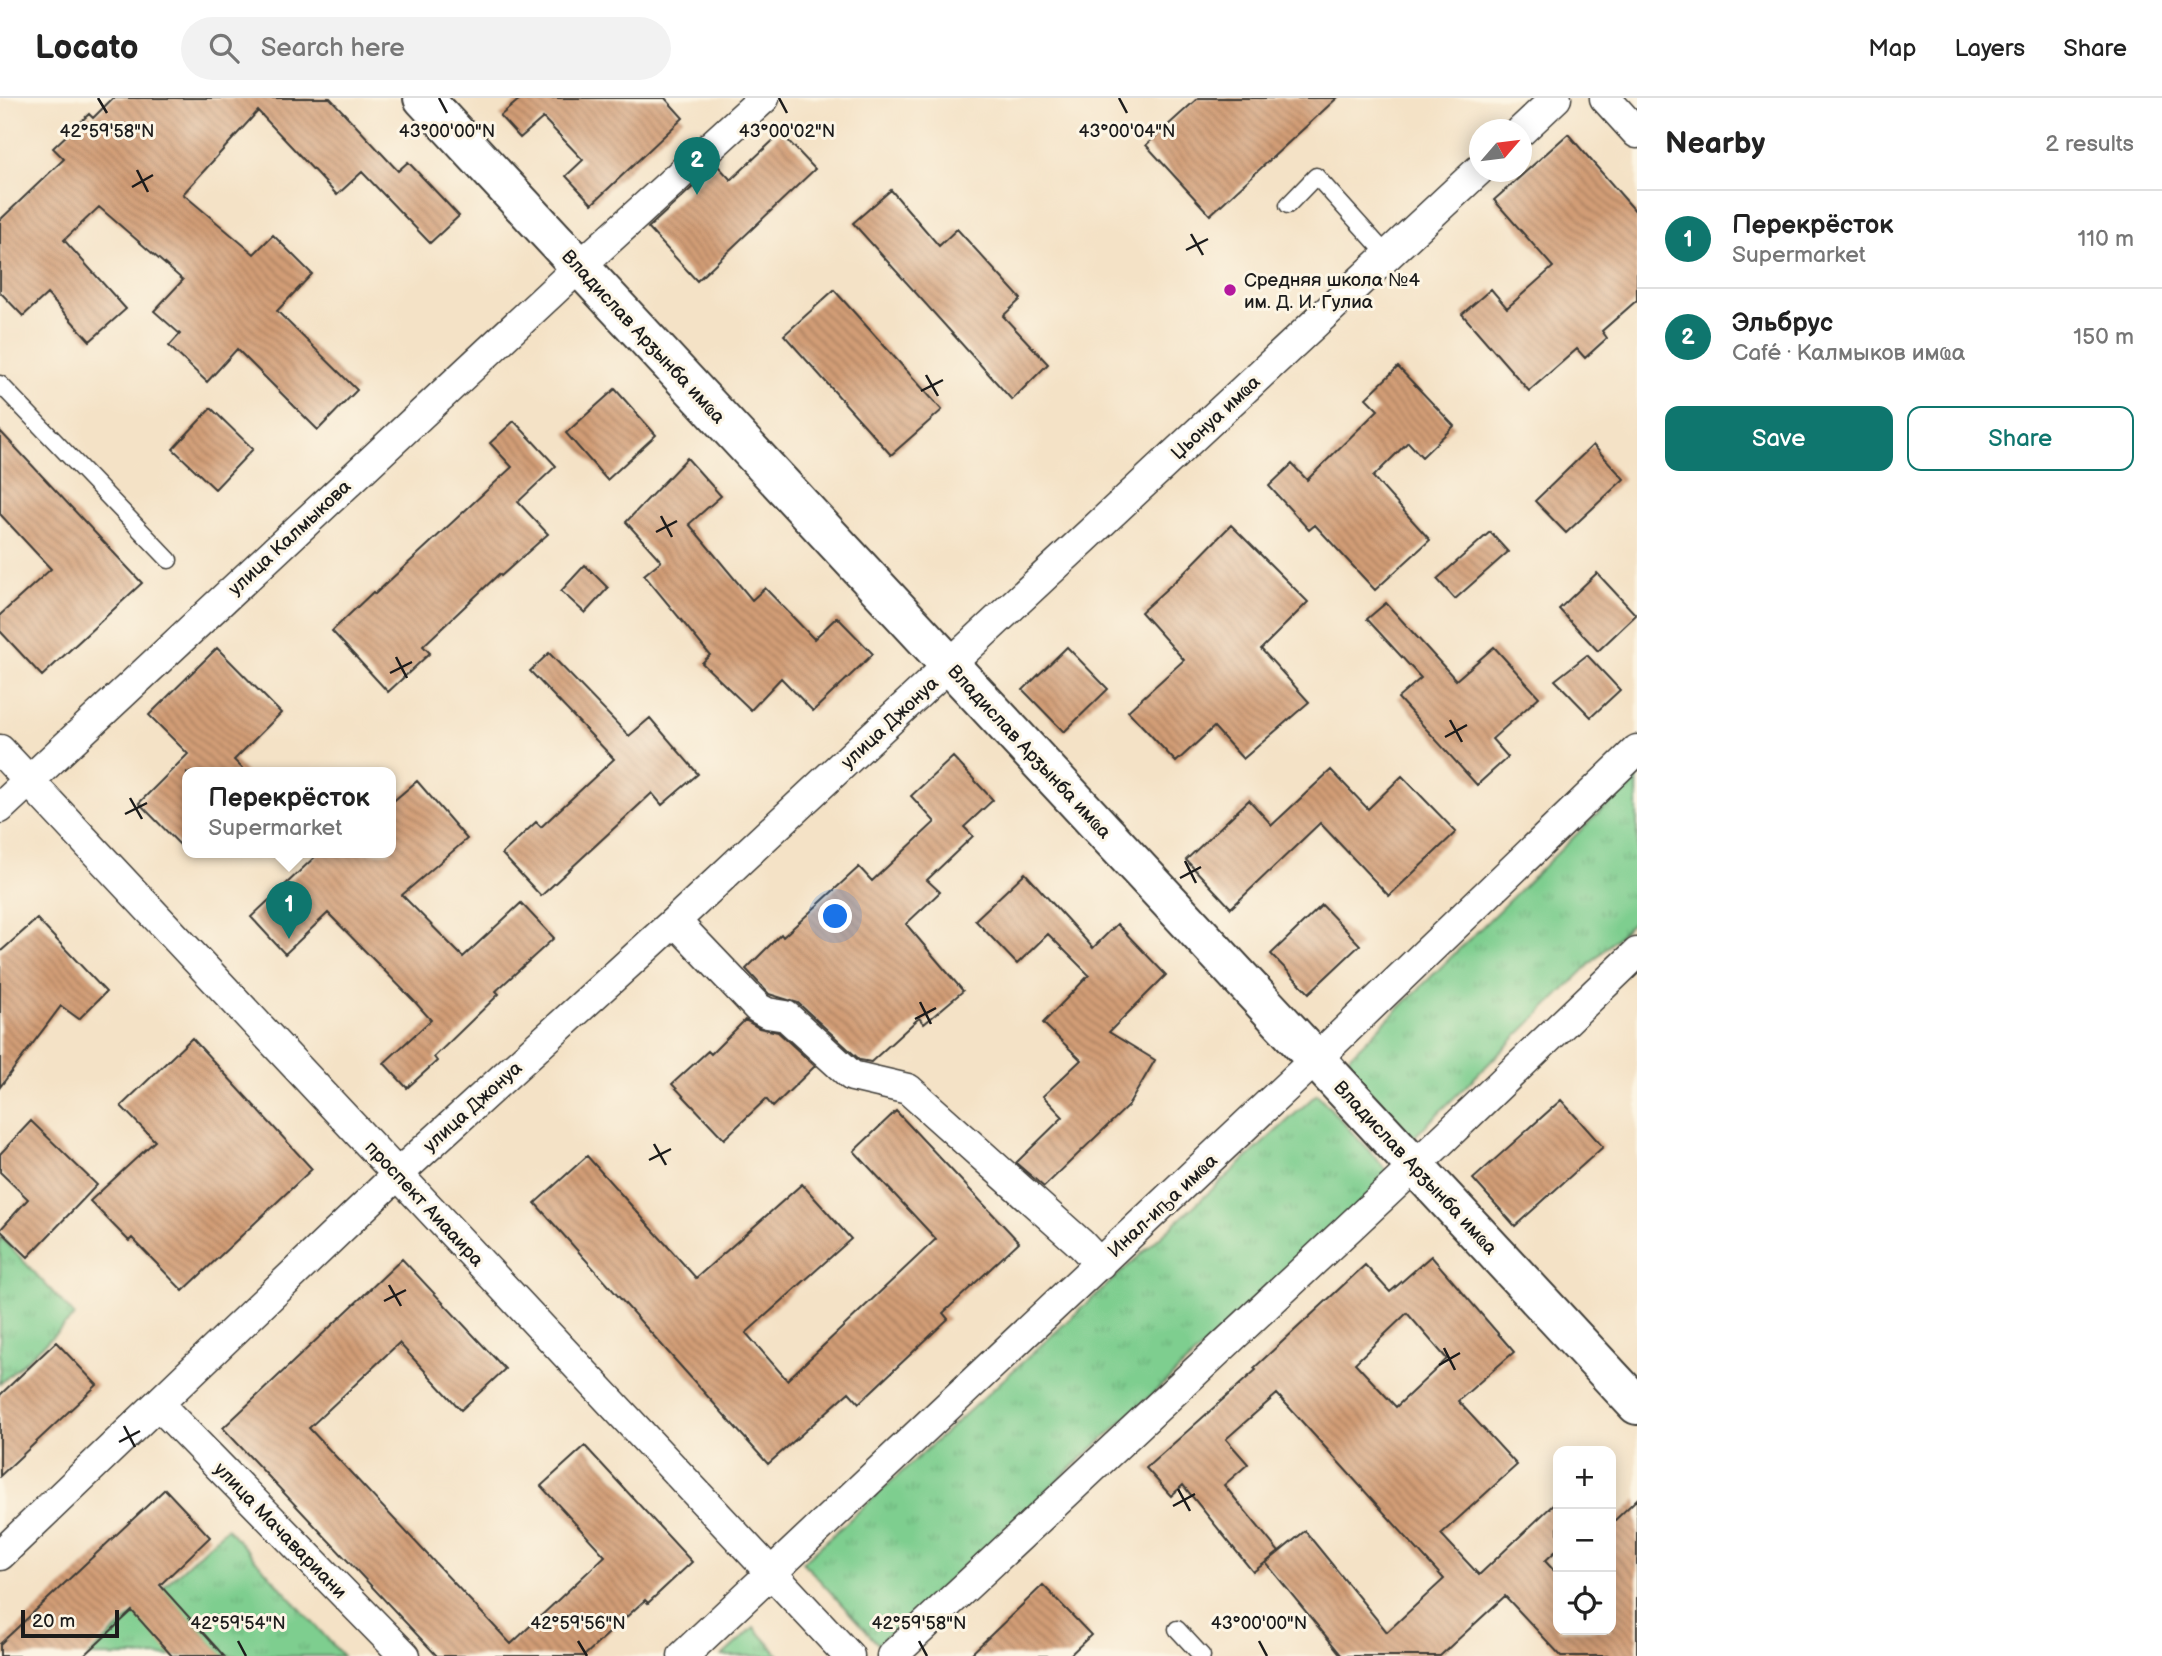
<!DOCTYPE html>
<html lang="en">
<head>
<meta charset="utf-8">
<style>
	body { margin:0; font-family:"Balsamiq Sans",sans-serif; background:#f2f2f2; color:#222 }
	.controls { position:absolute; right:21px; bottom:21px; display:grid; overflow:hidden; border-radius:14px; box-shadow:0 4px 18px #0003 }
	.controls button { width:63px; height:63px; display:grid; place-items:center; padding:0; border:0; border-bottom:2px solid #e0e0e0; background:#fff; color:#222; font:35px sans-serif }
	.compass { position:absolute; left:1469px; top:21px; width:63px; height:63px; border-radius:50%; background:#fff; box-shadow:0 4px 18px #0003; rotate:62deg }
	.scale { position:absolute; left:21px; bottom:18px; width:98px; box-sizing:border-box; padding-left:7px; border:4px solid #1c1c1c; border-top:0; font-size:19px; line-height:24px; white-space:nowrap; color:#1c1c1c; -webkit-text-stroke:5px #fcf5e5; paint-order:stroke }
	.you { position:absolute; left:836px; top:819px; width:24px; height:24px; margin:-18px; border:5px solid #fff; border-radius:50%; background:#1a73e8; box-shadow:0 0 0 10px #1a73e833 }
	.badge { display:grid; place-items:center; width:46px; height:46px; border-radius:50%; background:#0f766e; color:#fff; font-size:23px; font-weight:700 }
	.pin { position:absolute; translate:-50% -58px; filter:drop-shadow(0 2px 4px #0008) }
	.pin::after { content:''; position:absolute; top:37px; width:24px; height:21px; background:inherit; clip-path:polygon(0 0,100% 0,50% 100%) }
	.popup { position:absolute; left:182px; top:669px; width:214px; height:91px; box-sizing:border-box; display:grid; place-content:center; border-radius:14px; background:#fff; filter:drop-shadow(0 2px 5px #0005); font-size:23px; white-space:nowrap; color:#767676 }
	.popup b { font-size:26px; color:#222 }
	.popup::after { content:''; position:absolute; left:50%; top:100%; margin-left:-14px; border:14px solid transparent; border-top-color:#fff }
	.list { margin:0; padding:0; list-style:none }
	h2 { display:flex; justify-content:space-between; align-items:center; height:91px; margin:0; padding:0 28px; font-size:30px }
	h2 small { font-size:23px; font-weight:400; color:#767676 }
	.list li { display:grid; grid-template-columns:46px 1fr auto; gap:21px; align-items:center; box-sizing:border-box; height:98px; padding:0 28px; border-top:2px solid #e0e0e0 }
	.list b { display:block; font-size:26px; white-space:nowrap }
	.list p { margin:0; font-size:23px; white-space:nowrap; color:#767676 }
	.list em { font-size:23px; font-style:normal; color:#767676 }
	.actions { display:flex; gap:14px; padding:21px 28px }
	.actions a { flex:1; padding:16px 0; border:2px solid #0f766e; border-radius:14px; text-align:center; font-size:24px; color:#0f766e }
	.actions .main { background:#0f766e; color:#fff }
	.icon { flex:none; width:38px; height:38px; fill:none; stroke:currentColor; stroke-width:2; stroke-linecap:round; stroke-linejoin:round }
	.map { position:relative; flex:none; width:1637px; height:1558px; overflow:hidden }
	header { display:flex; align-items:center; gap:42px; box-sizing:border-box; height:98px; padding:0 35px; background:#fff; border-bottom:2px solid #e0e0e0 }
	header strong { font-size:33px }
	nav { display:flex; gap:38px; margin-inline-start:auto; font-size:24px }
	.search { width:490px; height:63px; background:#f2f2f2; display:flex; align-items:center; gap:18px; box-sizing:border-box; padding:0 24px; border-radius:38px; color:#767676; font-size:26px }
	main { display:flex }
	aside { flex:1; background:#fff }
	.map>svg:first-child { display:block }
</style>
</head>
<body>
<header>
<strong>Locato</strong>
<div class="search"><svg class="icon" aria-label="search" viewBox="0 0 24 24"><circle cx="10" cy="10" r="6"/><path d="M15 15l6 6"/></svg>Search here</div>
<nav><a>Map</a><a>Layers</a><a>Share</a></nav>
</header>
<main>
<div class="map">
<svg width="1637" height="1558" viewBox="0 0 1637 1558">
	<defs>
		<pattern id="park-tufts" width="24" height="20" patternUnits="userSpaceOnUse" patternTransform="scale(1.75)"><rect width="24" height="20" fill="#7ece8f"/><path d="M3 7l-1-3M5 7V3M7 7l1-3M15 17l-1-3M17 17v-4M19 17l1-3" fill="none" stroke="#6cb07b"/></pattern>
		<pattern id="building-back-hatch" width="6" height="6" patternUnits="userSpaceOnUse" patternTransform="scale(1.75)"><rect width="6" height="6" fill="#d29d76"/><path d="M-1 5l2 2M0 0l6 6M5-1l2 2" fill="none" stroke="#aa7f60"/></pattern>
	</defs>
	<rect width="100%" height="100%" fill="#fcf5e5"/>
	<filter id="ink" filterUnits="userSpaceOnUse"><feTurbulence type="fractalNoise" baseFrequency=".0143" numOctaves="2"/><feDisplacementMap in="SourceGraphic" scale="14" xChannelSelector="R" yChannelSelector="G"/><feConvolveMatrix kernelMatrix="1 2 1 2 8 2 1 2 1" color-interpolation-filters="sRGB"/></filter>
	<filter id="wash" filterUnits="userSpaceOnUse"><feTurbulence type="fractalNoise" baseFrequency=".00686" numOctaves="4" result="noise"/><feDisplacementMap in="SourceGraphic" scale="28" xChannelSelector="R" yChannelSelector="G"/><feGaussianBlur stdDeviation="1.57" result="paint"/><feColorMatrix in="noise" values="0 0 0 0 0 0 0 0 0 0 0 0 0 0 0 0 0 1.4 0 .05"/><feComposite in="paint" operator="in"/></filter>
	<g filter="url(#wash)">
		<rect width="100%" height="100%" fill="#f4e2c6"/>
		<path fill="url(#park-tufts)" stroke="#4d7556" stroke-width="2" d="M1637 677V820L1411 1042 1340 968Z
			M1317 996 1392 1078 878 1546 803 1464Z
			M0 1138 75 1218 0 1286Z
			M227 1430 343 1558H88Z
			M754 1529 780 1558H722Z"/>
		<g id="blocks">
			<path fill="url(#building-back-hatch)" fill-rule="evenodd" d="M113 0H330L398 73 408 64 459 118 430 145 362 74 337 97 258 13 183 96 254 156 273 137 312 176 277 213 357 292 318 332 237 251 207 284 169 248 180 236 154 213 183 182 99 109 64 142 126 211 90 243 47 196 23 218 0 194V122L64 61 53 50 89 16 93 20Z
				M521 0H665L683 20 592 106 566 78 583 62 543 20 520 40 500 18Z
				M1198 0H1337L1210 117 1146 47Z
				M781 35 815 71 697 183 648 130 717 67 731 82Z
				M1568 36 1637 115V202L1602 233 1607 240 1585 260 1577 251 1529 293 1462 216 1491 191 1507 210 1553 169 1494 102Z
				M891 92 939 148 957 131 1021 201 1003 218 1048 266 1012 302 853 125Z
				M834 192 942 312 891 357 784 237Z
				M1398 269 1454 328 1422 359 1408 344 1373 379 1430 442 1375 492 1315 427 1309 432 1269 388 1292 366 1307 382 1378 312 1366 300Z
				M615 291 656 337 607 382 566 335Z
				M211 310 253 351 215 391 173 351Z
				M514 323 556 368 518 404 548 436 501 478 499 476 423 548 430 555 388 594 332 533 373 494 375 496 512 369 490 345Z
				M0 333 142 485 42 578 0 533V517L51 471 0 416Z
				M1593 347 1624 381 1566 435 1535 403Z
				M687 360 721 398 689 426 752 502 765 490 814 541 837 519 873 556 813 613 781 580 751 612 702 565 710 557 644 477 661 463 626 424Z
				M1231 427 1308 504 1261 551 1309 604 1243 661 1214 629 1176 664 1128 613 1184 562 1141 514 1183 476Z
				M1490 434 1508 454 1455 501 1437 481Z
				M585 467 608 490 585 515 561 493Z
				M1597 475 1636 517 1598 553 1559 511Z
				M1386 505 1456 582 1494 549 1539 599 1492 641 1508 659 1477 687 1398 600 1421 580 1367 521Z
				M1067 549 1108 591 1064 634 1023 592Z
				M217 550 281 615 234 662 247 675H187V754L139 705 188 656 149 617Z
				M549 555 629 638 650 620 698 676 662 707 652 695 541 798 502 756 536 724 541 729 614 661 530 573Z
				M1587 557 1620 592 1591 619 1555 582Z
				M953 659 993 702 964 729 973 738 927 782 940 794 906 826 963 893 924 926 919 920 871 964 860 962 798 905 769 896 746 871 781 836 783 839 859 769 872 783 935 724 911 698Z
				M1331 672 1368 711 1402 678 1456 734 1389 798 1320 725 1231 810 1186 762 1249 702 1272 727Z
				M417 683 467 741 402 797 463 859 521 805 554 840 496 893 499 896 434 959 437 963 407 990 384 965 431 922 415 904 328 815 285 856 251 819 319 755H390V706Z
				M1025 775 1093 850 1117 826 1166 877 1109 934 1155 962 1128 1008 1044 1089 1016 1065 1063 1019 1043 998 1081 962 1043 925 1089 877 1048 836 1017 866 975 822Z
				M1322 807 1360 847 1309 895 1271 856Z
				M37 821 106 894 79 921 61 908 0 989V854Z
				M745 922 759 930 778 934 815 968 773 1009 766 1001 724 1041 672 986 708 953 711 956Z
				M192 940 312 1071 183 1193 132 1140 129 1143 90 1103 155 1043 121 1008Z
				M1561 1002 1603 1049 1515 1128 1473 1081Z
				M896 1013 1019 1144 943 1215 948 1221 859 1305 849 1294 768 1366 535 1105 587 1058 696 1180 802 1086 851 1141 746 1235 787 1282 936 1141 854 1053Z
				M31 1023 97 1087 28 1159 0 1132 28 1101 0 1074V1056Z
				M1431 1158 1514 1254 1458 1303 1517 1367 1441 1436 1479 1477 1558 1402V1451L1545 1463 1558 1477V1532H1611V1426L1637 1401V1558H1561L1505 1498 1440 1558H1342L1266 1465 1305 1433 1387 1534 1444 1481 1277 1296 1226 1341 1248 1366 1224 1387 1279 1454 1253 1474 1183 1387 1171 1398 1146 1370 1256 1272 1254 1270 1365 1167 1390 1194ZM1407 1215 1447 1261 1396 1309 1355 1265Z
				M402 1161 505 1271 461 1312 399 1245 309 1330 511 1546 605 1458 541 1388 585 1348 692 1464 648 1505 645 1502 584 1558H437L223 1330Z
				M56 1244 97 1287 0 1378V1297Z
				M165 1391 210 1439 160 1487 224 1558H172L132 1513 84 1558H0V1546Z
				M1043 1487 1091 1537 1069 1558H969Z"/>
		</g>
	</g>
	<g filter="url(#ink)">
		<use href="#blocks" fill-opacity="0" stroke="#3c3a36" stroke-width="2"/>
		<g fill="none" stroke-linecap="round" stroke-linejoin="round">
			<g stroke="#3c3a36" stroke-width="19">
				<path id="lane" d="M1288 107 1316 78 1388 158
					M0 286 169 462
					M1177 1531 1202 1558"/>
			</g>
			<g stroke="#3c3a36" stroke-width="33">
				<path id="street" d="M1605 0 1637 35
					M1521 33 1556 0
					M0 652 849 1558
					M0 710 580 168 764 0
					M675 823 758 910 767 915 786 918 852 978 908 991 1081 1146 1100 1166
					M158 1306 405 1558
					M0 1457 398 1076 675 823 1479 72
					M683 1558 1316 961 1637 652
					M892 1558 1415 1068 1637 855"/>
			</g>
			<g stroke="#3c3a36" stroke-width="42">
				<path id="secondary" d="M423 0 1637 1307"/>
			</g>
			<use href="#lane" stroke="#fff" stroke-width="16"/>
			<use href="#street" stroke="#fff" stroke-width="30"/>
			<use href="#secondary" stroke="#fff" stroke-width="38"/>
		</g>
	</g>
	<path fill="none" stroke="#1c1c1c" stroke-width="2.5" d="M98 0 107 15M439 0 447 15M779 0 787 15M1119 0 1127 15M137 72 148 94M132 89 153 77M1191 136 1203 157M1186 152 1208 141M926 277 938 298M921 293 943 282M661 418 672 439M656 434 677 423M396 559 407 580M390 575 412 564M1450 622 1462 644M1445 639 1467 627M130 700 142 721M125 716 147 705M1185 763 1196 785M1180 780 1201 769M920 904 931 926M915 921 936 910M654 1046 666 1067M649 1062 671 1051M389 1187 401 1208M384 1203 406 1192M1444 1250 1455 1272M1439 1267 1460 1255M124 1328 135 1349M119 1344 140 1333M1178 1391 1190 1413M1173 1408 1195 1396M238 1543 246 1558M578 1543 587 1558M919 1543 927 1558M1259 1543 1267 1558"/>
	<circle fill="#b5179e" stroke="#fcf5e5" stroke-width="2.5" cx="1230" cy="192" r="7"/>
	<g text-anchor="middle" stroke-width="6" stroke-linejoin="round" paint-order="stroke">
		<g font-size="19" fill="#1c1c1c" stroke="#fcf5e5" text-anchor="start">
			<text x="1244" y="188">Средняя школа №4<tspan x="1244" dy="22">им. Д. И. Гулиа</tspan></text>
		</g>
		<g font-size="19" fill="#1c1c1c" stroke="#fcf5e5">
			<text transform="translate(644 238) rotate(47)" y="7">Владислав Арӡынба имҩа</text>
			<text transform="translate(1215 319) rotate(-43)" y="7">Џьонуа имҩа</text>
			<text transform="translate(289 439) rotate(-43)" y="7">улица Калмыкова</text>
			<text transform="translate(889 624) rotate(-43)" y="7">улица Джонуа</text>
			<text transform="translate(1030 653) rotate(47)" y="7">Владислав Арӡынба имҩа</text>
			<text transform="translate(472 1008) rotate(-42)" y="7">улица Джонуа</text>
			<text transform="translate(1416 1069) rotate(47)" y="7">Владислав Арӡынба имҩа</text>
			<text transform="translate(425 1105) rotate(47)" y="7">проспект Аиааира</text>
			<text transform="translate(1162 1107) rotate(-43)" y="7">Инал-иҧа имҩа</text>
			<text transform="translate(281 1432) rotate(46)" y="7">улица Мачавариани</text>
		</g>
	</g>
	<g font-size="18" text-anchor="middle" fill="#1c1c1c" stroke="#fcf5e5" stroke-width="6" stroke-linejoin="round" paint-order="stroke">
		<text x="107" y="39">42°59'58"N</text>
		<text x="447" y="39">43°00'00"N</text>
		<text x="787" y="39">43°00'02"N</text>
		<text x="1127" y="39">43°00'04"N</text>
		<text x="238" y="1531">42°59'54"N</text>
		<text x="578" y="1531">42°59'56"N</text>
		<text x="919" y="1531">42°59'58"N</text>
		<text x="1259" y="1531">43°00'00"N</text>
	</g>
</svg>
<div class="controls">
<button>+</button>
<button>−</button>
<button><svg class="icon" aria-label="locate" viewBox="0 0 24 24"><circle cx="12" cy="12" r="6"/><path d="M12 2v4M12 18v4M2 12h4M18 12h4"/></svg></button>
</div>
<svg class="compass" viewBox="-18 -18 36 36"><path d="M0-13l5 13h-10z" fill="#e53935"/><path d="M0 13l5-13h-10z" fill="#767676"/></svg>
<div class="scale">20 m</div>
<div class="you"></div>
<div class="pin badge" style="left:289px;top:841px">1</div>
<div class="popup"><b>Перекрёсток</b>Supermarket</div>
<div class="pin badge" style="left:697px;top:97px">2</div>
</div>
<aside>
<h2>Nearby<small>2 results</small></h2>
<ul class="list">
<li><span class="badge">1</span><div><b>Перекрёсток</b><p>Supermarket</p></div><em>110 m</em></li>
<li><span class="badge">2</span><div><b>Эльбрус</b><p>Café · Калмыков имҩа</p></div><em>150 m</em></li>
</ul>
<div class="actions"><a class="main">Save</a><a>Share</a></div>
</aside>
</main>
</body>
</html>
